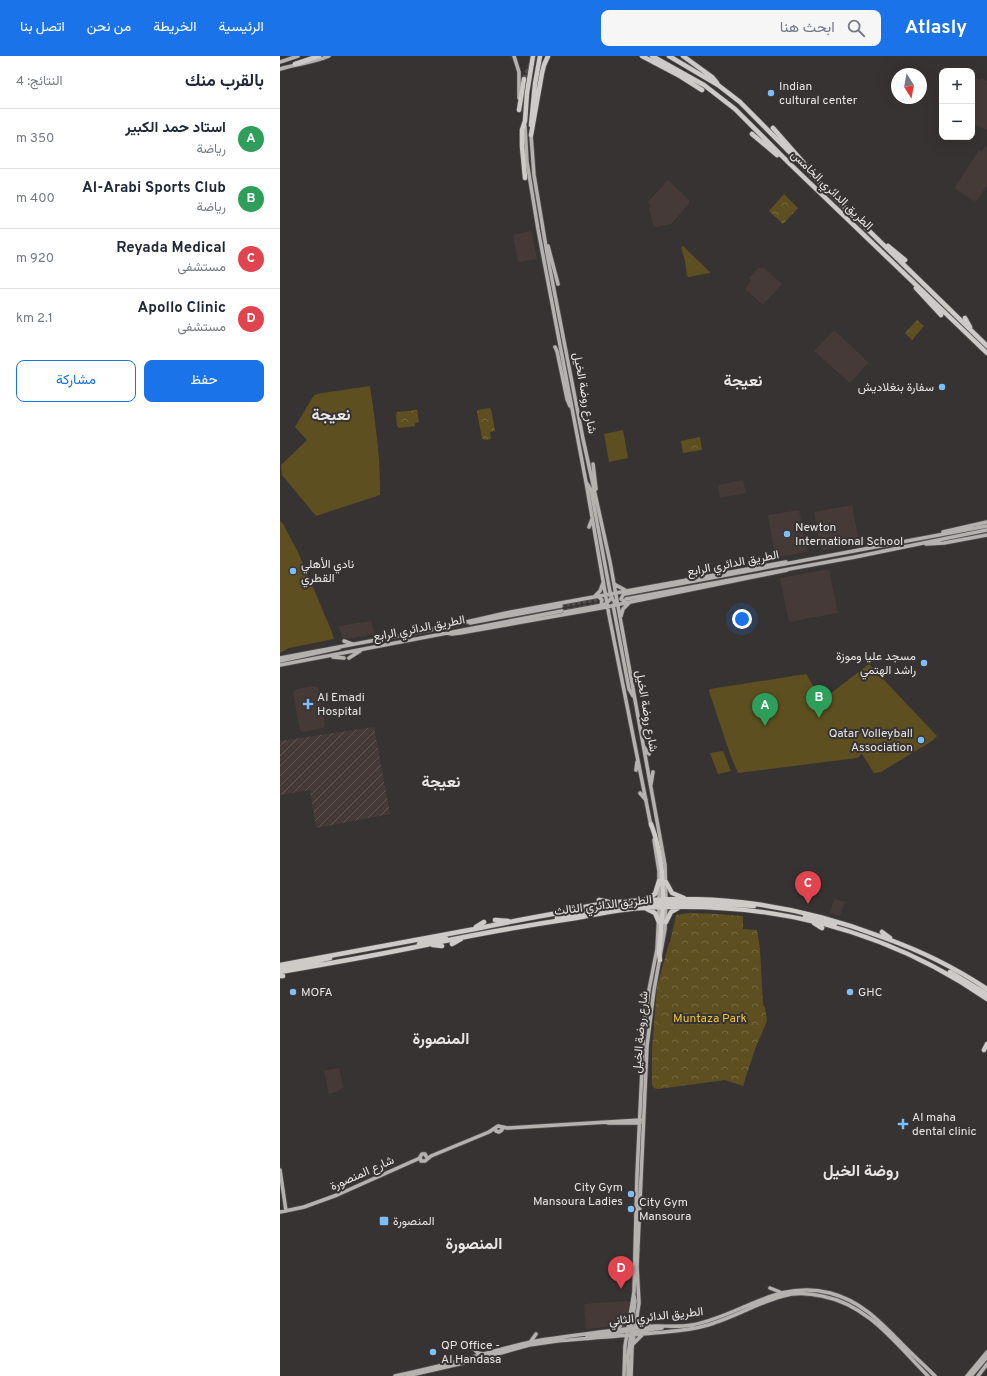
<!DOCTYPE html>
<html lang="ar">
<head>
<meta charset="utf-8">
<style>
	body { margin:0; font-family:Overpass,Vazirmatn,sans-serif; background:#f6f6f7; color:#1f2937; direction:rtl }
	.controls { position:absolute; right:12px; top:12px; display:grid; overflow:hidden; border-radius:8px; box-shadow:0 4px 16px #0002 }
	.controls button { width:36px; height:36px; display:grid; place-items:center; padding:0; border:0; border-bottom:1px solid #e0e1e3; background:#fff; color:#1f2937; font:20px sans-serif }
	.compass { position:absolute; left:611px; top:12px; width:36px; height:36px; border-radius:50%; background:#fff; box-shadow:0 4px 16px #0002; rotate:169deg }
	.you { position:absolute; left:462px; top:563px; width:14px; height:14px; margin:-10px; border:3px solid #fff; border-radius:50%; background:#1a73e8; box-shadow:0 0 0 6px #1a73e833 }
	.badge { display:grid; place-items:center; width:26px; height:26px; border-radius:50%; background:#1a73e8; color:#fff; font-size:13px; font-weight:700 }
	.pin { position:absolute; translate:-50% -33px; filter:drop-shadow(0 1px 2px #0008) }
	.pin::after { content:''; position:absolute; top:21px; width:14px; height:12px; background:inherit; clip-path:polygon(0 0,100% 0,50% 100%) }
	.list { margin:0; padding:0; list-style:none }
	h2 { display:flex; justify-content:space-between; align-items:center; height:52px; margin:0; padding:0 16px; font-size:17px }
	h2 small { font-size:13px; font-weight:400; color:#747a83 }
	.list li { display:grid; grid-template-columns:26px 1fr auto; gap:12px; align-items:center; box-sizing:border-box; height:60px; padding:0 16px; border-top:1px solid #e0e1e3 }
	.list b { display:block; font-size:15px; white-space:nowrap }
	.list p { margin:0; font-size:13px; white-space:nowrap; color:#747a83 }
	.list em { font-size:13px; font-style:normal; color:#747a83 }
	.actions { display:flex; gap:8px; padding:12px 16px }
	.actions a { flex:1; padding:9px 0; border:1px solid #1a73e8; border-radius:8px; text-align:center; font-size:14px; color:#1a73e8 }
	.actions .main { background:#1a73e8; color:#fff }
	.icon { flex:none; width:22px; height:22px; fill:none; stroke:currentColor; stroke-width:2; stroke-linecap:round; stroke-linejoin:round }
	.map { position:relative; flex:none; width:707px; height:1320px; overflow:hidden; direction:ltr }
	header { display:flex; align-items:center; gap:24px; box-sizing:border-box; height:56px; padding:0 20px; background:#1a73e8; color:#fff }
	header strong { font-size:19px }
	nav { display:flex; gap:22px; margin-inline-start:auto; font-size:14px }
	.search { width:280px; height:36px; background:#f6f6f7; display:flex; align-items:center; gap:10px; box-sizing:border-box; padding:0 14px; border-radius:8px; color:#747a83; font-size:15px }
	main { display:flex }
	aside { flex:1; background:#fff }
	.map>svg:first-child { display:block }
</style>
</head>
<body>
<header>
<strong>Atlasly</strong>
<div class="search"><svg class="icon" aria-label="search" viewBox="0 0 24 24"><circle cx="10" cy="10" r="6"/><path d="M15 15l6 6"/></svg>ابحث هنا</div>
<nav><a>الرئيسية</a><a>الخريطة</a><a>من نحن</a><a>اتصل بنا</a></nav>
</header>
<main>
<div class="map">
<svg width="707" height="1320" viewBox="0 0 707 1320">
	<defs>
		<pattern id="industrial-furrows" width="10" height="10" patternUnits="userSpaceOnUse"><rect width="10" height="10" fill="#453a37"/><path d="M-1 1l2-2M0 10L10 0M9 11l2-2" fill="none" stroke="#605654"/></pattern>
		<pattern id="park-crowns" width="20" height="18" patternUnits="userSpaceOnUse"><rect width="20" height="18" fill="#5e4f20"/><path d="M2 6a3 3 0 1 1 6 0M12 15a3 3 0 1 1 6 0" fill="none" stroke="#756840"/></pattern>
	</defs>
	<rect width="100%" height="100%" fill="#373332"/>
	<path fill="#453a37" d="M696 22 700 24 702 22 707 25V74L692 68V28Z
		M705 90 707 91V130L697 144 694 145 676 134 675 131 699 94 702 95Z
		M388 124 409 144V148L391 168 376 171 373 168 369 152 371 150 368 146Z
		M250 175 252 177 257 203 238 206 233 179Z
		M478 212H484L502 228 483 249 465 233 471 225 469 222Z
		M554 274 584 302V303L588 307 570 327 534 295Z
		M463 424 466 437 440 442 438 429Z
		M572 449 579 487 544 494 541 493 534 456Z
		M519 454 527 496 497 501 495 500 488 459Z
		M549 513 558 557 509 566 500 522Z
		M91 565 95 578 66 583 63 582 58 570Z
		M35 630 38 632 45 669 43 672 23 676 20 674 13 637 17 633Z
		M554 843 565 846 560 860 550 857Z
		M59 1012 63 1031 58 1035 49 1038 44 1015Z
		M349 1245 348 1258 339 1270 306 1273 304 1248Z"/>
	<path fill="url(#industrial-furrows)" d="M94 671 110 758 36 772 30 734 0 739V685Z"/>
	<path fill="#5e4f20" d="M403 190 430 216V217L408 221 407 220 405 205 401 191Z
		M90 330C95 366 101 402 100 439L36 460 2 419 1 409 27 384 15 371 34 339 42 337Z
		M343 374 348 402 329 406 324 378Z
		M0 465 3 468 18 496 52 576 54 583 9 592 0 597Z
		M589 608 657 680 652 685 601 716 594 717 582 698 577 702 458 717 450 698 429 635 430 633 526 618 542 644Z
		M443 695 451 715 438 718 430 697Z"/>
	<path fill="url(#park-crowns)" d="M504 138 518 152 503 168 489 155Z
		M637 264 644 270 632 284 625 277Z
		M209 352 211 353 215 375 210 376 211 383 204 384 202 382 197 356 198 354Z
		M137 354 139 366 135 367V370L119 372 117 370 116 359 117 356Z
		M420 381 422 394 403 397 401 385Z
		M409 857 438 858 463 860V873L477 874 480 893 483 949 485 951 487 965 475 993 463 1030 445 1024 378 1033 374 1032 372 1029V993L377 931 389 887 390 886 396 859Z"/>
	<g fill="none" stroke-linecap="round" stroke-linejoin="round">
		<path stroke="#524e4d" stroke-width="3.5" stroke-dasharray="3.5 2" stroke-linecap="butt" d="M281 550 328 542
			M282 555 336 545"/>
		<path stroke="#524e4d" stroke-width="4.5" stroke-dasharray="4.5 2" stroke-linecap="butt" d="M244 23 252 5 256 0"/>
		<g stroke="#534f4e" stroke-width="5">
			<path id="major" d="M234 0 239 16V42
				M0 6 18 0
				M0 13C16 8 33 7 49 0
				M245 70 247 106 258 173 306 426 329 559 371 770
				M251 79 254 119 268 203 303 383 330 506 385 809 386 844 385 873 374 934 367 990 357 1211 359 1247 352 1292 351 1320
				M268 190 278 228
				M275 291 277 295 287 343 290 350
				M313 408 316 433
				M306 426 311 434 331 541 337 549
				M309 471 312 463
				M663 476 707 466
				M646 488 664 487 707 479
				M334 528 345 534
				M344 537 341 543 346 547
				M345 538 707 470
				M315 540 320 535 323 527
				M318 540 322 544 321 549
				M346 543 575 501 707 474
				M333 549 349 633 353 640
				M285 556 323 549 327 547 332 541
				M341 560 343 553 349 547
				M190 567 281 550
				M160 572 226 557 506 506
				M167 577 172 578 180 577 321 552 507 514
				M64 585 72 588
				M53 601 64 602
				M0 602 160 572
				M69 602 80 595
				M0 605 59 592
				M0 609 282 555
				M364 691 369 698
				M356 714 357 706
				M371 728 373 716
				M360 737 366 744
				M328 1067H360
				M215 1072 216 1075 219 1076 222 1074V1071
				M147 1102 145 1098H142L140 1101 141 1105H145L151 1100 209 1076 218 1070 227 1072 361 1064
				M0 1114 6 1155
				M0 1156 24 1151 57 1139 140 1102
				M490 1232 500 1236
				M357 1262 365 1268 370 1270
				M336 1274 349 1261
				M351 1275 355 1245 354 1240
				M353 1276 382 1272
				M307 1280 349 1275
				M251 1285 256 1278
				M354 1287 363 1278
				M194 1293 198 1297 203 1298
				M115 1320C144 1314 172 1307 200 1299 223 1293 245 1286 268 1283 304 1278 339 1273 376 1270 388 1270 400 1271 412 1269 461 1260 497 1223 550 1237 584 1246 603 1269 627 1293 636 1302 646 1311 655 1320
				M127 1320 192 1305 249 1289 277 1285C309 1282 341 1280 373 1277 391 1275 407 1275 424 1270 452 1263 476 1247 503 1240 516 1236 529 1237 542 1240 589 1249 616 1288 648 1320
				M344 1320 345 1290 354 1236 357 1119 364 971 369 934 377 893 379 854V815L374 784
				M348 1320V1300L351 1277
				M687 1320 707 1296
				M691 1320 707 1301
				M698 1320 707 1308"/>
		</g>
		<g stroke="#534f4e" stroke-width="6">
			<path id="highway" d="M362 0 400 20 422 34
				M372 0 424 29 455 53 509 107 707 297
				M389 0 438 29 460 46 537 124 707 290
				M403 0 432 21 437 27
				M15 8 39 0
				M239 54 244 23
				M251 69 255 28 260 0
				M493 72 529 113
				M472 78 497 99
				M251 79 262 17 264 9 268 0
				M245 122 242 90V74L245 65 247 37 253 0
				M608 190 625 204
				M636 232 661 259
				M685 262 690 271
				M371 768C381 794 383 819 383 847
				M386 826 392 837 404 842
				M366 843 375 838 379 825
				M319 844 329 846
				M383 847H433L474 850
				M367 853 375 857 379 866
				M525 860 555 868
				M277 862 329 852 383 847 386 844
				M215 864 228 865
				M386 866 391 856 398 852
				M534 867 542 872
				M196 871 204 866
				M602 876 610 882
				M172 888 181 883
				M153 889 162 890
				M139 890V888L141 887 166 882
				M380 904 379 897 383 850
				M0 909C65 897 130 885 195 873 222 867 250 862 278 857 292 854 306 850 321 848 420 836 508 845 602 881 639 894 674 911 707 933
				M0 913 50 902
				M0 916C52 907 104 898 155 887 202 877 249 869 296 862 318 858 340 853 362 852 486 844 604 872 707 943
				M670 916 707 938
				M0 920H3
				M704 994 707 988"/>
		</g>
		<use href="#major" stroke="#b5b1af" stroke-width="3.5"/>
		<use href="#highway" stroke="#cecac7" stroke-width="4.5"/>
	</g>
	<g fill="#7dbef9" stroke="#373332" stroke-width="1.5">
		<circle cx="491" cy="37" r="4"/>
		<circle cx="662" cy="331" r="4"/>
		<circle cx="507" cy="478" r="4"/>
		<circle cx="13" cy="515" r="4"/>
		<circle cx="644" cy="607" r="4"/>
		<path d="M26 642h4v4h4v4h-4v4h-4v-4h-4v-4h4z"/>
		<circle cx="641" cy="684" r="4"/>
		<circle cx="13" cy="936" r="4"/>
		<circle cx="570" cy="936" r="4"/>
		<path d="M621 1062h4v4h4v4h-4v4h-4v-4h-4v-4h4z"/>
		<circle cx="351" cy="1138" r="4"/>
		<circle cx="351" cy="1153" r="4"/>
		<rect x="99" y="1160" width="10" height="10" rx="2"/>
		<circle cx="153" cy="1296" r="4"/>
	</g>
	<g text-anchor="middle" stroke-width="4" stroke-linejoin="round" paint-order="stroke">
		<g font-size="12" fill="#e8e5e4" stroke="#373332" text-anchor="start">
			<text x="499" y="34">Indian<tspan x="499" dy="14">cultural center</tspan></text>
			<text x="654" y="335" text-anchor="end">سفارة بنغلاديش</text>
			<text x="515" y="475">Newton<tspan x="515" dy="14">International School</tspan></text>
			<text x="21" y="512">نادي الأهلي<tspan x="21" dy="14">القطري</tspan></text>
			<text x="636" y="604" text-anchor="end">مسجد عليا وموزة<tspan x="636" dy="14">راشد الهتمي</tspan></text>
			<text x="37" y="645">Al Emadi<tspan x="37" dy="14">Hospital</tspan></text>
			<text x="633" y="681" text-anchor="end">Qatar Volleyball<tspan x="633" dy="14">Association</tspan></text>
			<text x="21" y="940">MOFA</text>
			<text x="578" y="940">GHC</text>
			<text x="632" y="1065">Al maha<tspan x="632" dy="14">dental clinic</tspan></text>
			<text x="343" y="1135" text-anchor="end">City Gym<tspan x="343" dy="14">Mansoura Ladies</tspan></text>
			<text x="359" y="1150">City Gym<tspan x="359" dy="14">Mansoura</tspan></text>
			<text x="113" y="1169">المنصورة</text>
			<text x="161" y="1293">QP Office -<tspan x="161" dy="14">Al Handasa</tspan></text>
		</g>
		<g font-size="12" fill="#e8e5e4" stroke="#373332">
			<text transform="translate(552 134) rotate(44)" y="4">الطريق الدائري الخامس</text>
			<text transform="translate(305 337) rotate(79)" y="4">شارع روضة الخيل</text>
			<text transform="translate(453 507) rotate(-11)" y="4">الطريق الدائري الرابع</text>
			<text transform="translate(139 572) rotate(-11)" y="4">الطريق الدائري الرابع</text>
			<text transform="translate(367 655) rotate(80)" y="4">شارع روضة الخيل</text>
			<text transform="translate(323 849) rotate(-7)" y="4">الطريق الدائري الثالث</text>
			<text transform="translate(360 976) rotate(-85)" y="4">شارع روضة الخيل</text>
			<text transform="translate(82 1117) rotate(-24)" y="4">شارع المنصورة</text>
			<text transform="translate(376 1260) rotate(-6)" y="4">الطريق الدائري الثاني</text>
		</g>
		<g font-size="12" fill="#edc433" stroke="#373332">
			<text x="430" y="966">Muntaza Park</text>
		</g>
		<g font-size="16" font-weight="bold" fill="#e8e5e4" stroke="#373332">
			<text x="463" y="330">نعيجة</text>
			<text x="51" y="364">نعيجة</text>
			<text x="161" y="731">نعيجة</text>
			<text x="161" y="988">المنصورة</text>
			<text x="581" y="1120">روضة الخيل</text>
			<text x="194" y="1193">المنصورة</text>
		</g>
	</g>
</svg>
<div class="controls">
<button>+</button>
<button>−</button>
</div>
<svg class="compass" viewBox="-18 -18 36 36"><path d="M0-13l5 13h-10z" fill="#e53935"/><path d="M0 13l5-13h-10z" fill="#747a83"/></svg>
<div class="you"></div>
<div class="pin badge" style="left:485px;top:670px;background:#2e9e5b">A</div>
<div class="pin badge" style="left:539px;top:662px;background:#2e9e5b">B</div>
<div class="pin badge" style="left:528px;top:848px;background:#e0444e">C</div>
<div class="pin badge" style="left:341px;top:1233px;background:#e0444e">D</div>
</div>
<aside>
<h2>بالقرب منك<small>النتائج: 4</small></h2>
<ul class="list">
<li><span class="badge" style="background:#2e9e5b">A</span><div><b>استاد حمد الكبير</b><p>رياضة</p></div><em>350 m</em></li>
<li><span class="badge" style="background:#2e9e5b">B</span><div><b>Al-Arabi Sports Club</b><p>رياضة</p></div><em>400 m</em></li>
<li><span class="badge" style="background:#e0444e">C</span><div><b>Reyada Medical</b><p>مستشفى</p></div><em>920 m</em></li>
<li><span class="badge" style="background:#e0444e">D</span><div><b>Apollo Clinic</b><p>مستشفى</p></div><em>2.1 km</em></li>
</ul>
<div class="actions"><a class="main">حفظ</a><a>مشاركة</a></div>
</aside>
</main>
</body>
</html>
